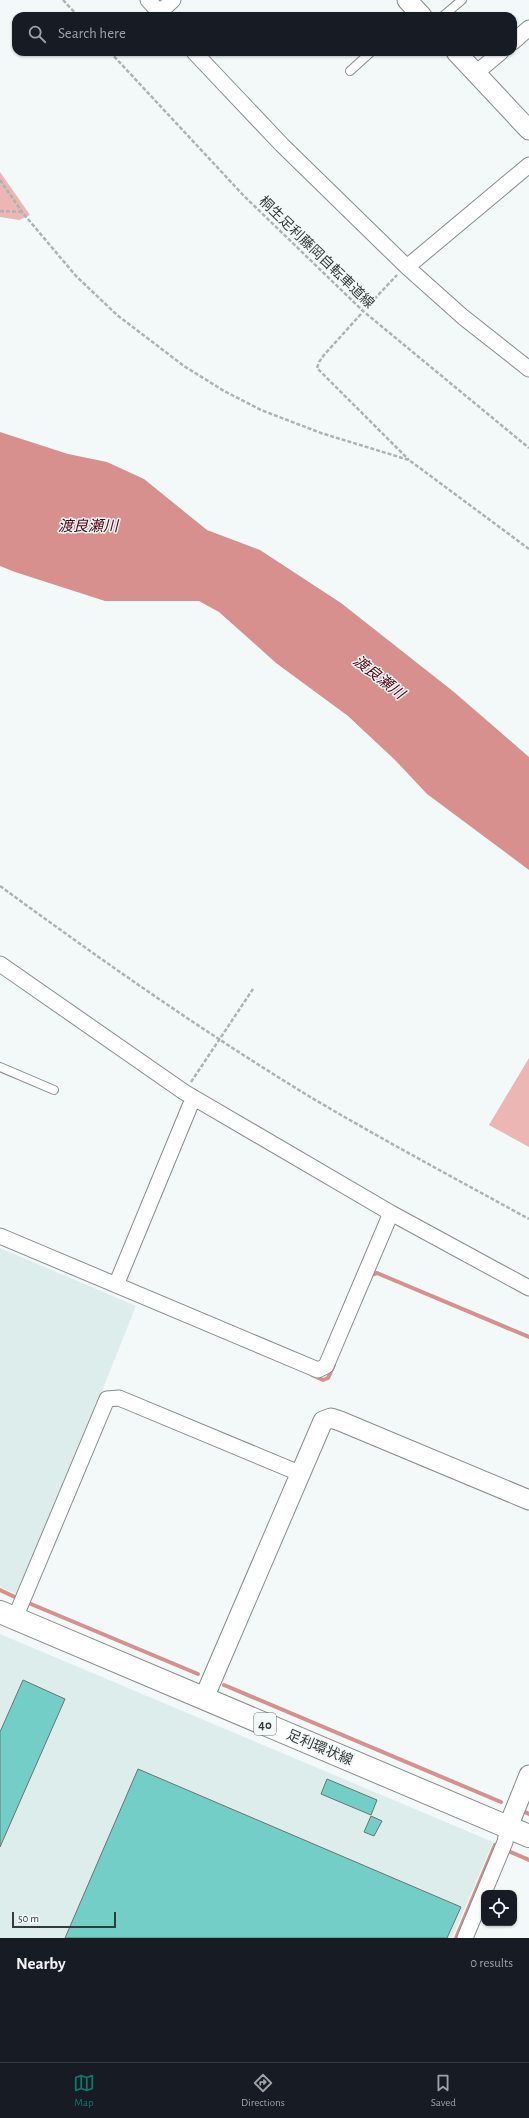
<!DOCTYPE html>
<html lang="en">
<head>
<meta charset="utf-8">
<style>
	body { margin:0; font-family:"Alegreya Sans","Noto Sans JP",sans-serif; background:#20242c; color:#f1f3f6 }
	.controls { position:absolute; right:12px; bottom:12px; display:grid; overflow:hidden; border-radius:8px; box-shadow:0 1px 3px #0004 }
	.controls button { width:36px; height:36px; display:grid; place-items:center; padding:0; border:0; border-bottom:1px solid #363941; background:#171b24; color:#f1f3f6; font:20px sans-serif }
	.scale { position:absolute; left:12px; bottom:10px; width:104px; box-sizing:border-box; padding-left:4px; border:2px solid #373a3a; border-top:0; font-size:11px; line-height:14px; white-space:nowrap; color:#373a3a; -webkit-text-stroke:3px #f2f9f8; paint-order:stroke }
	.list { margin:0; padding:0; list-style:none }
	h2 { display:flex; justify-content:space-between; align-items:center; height:52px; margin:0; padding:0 16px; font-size:17px }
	h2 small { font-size:13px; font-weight:400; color:#9ea1a6 }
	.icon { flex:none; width:22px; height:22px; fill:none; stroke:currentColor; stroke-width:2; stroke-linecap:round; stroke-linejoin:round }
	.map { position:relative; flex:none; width:529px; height:1938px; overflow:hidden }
	.search { position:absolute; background:#171b24; box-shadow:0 1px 3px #0004; left:12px; right:12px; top:12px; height:44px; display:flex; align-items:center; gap:10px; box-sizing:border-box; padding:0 14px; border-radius:12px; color:#9ea1a6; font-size:15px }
	.sheet { height:124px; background:#171b24 }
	nav { display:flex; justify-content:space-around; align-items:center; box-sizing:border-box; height:56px; border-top:1px solid #363941; background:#171b24; font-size:11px; color:#9ea1a6 }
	nav a { display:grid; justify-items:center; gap:2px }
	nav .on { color:#0f766e }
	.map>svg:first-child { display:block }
</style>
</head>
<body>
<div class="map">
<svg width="529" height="1938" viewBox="0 0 529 1938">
	<rect width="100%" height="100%" fill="#f2f9f8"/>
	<path fill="#ddedeb" d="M0 1248 136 1306 21 1593 18 1595 0 1587Z
		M0 1634 493 1842 452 1938H0Z"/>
	<path fill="#ebb6b4" d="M0 172 30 215 19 220 0 217Z
		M529 1058V1147L489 1125Z"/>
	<path fill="#d8908e" d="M0 432 68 454 107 462 131 473 144 479 207 530 260 550 341 603 454 692 529 757V870L427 794 395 760 348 716 276 663 219 612 199 601H105L15 572 0 566Z"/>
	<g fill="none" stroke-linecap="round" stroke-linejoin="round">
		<path stroke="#d8908e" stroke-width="4" d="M370 1278 371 1275 377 1273 529 1337
			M312 1375 323 1380 328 1378 334 1365
			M0 1590 15 1597
			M31 1604 198 1674
			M224 1685 501 1802
			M525 1812 529 1814
			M506 1850 529 1860
			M456 1938 495 1845 499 1847"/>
	</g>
	<path fill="#73cec7" stroke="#6c7271" d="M23 1680 65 1699 0 1847V1732Z
		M138 1769 461 1907 447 1938H65Z
		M327 1779 377 1800 371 1815 321 1794Z
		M371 1816 382 1821 374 1836 364 1832Z"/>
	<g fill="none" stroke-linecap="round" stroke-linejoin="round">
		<g stroke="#878d8c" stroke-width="10">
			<path id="service" d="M443 16 462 0
				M350 71 371 52
				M0 1067 54 1090"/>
		</g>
		<g stroke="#878d8c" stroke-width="17">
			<path id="minor" d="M148 0 163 16
				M160 12 173 0
				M513 42 529 28
				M194 52 282 145 407 267 463 317 529 369
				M476 73 501 52
				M407 267 529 165
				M0 964 184 1092 391 1213 529 1288
				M0 1236 318 1370 326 1366 391 1213
				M116 1285 190 1106 195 1099
				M15 1618 107 1399 119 1398 299 1473
				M465 1938 505 1842 508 1827"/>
		</g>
		<g stroke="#878d8c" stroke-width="21">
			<path id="tertiary" d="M407 0 422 16
				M456 52 529 130
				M204 1698 323 1421 331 1418 340 1421 529 1500
				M508 1827 529 1775"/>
		</g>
		<g stroke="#878d8c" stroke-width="24">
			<path id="primary" d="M0 1612 529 1836"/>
		</g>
		<path stroke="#adb2b2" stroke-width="2.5" stroke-dasharray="4 2" stroke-linecap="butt" d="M63 0 78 16
			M110 52 244 196 363 311 529 448
			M0 180 22 212 76 276 117 315 184 366 224 391 261 410 321 433 409 460 529 549
			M0 211 22 212
			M366 308 397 275
			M361 314 324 355 319 362 317 368 409 460
			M0 886C101 960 205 1033 312 1098 383 1140 456 1179 529 1219
			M191 1082 253 989"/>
		<use href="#service" stroke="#fff" stroke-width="8"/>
		<use href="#minor" stroke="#fff" stroke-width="15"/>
		<use href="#tertiary" stroke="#fff" stroke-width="19"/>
		<use href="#primary" stroke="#fff" stroke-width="22"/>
	</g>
	<g text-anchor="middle" stroke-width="3" stroke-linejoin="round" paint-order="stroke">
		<rect fill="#f2f9f8" stroke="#6f7373" stroke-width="1" x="254" y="1713" width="22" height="22" rx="3"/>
		<g font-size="13" font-weight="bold" fill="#373a3a">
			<text x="265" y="1729">40</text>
		</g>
		<g font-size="14" fill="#373a3a" stroke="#f2f9f8">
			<text transform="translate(317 252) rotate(44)" y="5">桐生足利藤岡自転車道線</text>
			<text transform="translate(320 1747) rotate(23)" y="5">足利環状線</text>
		</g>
		<g font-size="15" font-style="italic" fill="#59000f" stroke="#f2f9f8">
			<text x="88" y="531">渡良瀬川</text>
			<text transform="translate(379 677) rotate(38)" y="5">渡良瀬川</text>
		</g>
	</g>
</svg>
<div class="controls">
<button><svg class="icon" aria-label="locate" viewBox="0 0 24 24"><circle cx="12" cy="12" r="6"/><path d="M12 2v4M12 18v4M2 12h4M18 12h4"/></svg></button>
</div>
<div class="scale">50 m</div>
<div class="search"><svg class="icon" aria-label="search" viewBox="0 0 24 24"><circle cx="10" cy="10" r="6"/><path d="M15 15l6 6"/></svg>Search here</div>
</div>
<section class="sheet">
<h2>Nearby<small>0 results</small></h2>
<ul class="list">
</ul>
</section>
<nav>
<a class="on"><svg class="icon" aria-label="map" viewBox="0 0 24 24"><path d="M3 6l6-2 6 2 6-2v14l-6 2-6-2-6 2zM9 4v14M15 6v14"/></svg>Map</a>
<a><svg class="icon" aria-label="directions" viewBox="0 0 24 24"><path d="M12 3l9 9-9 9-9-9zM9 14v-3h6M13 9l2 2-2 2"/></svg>Directions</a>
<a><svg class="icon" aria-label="saved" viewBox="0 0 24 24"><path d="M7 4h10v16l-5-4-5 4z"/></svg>Saved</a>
</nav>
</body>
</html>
